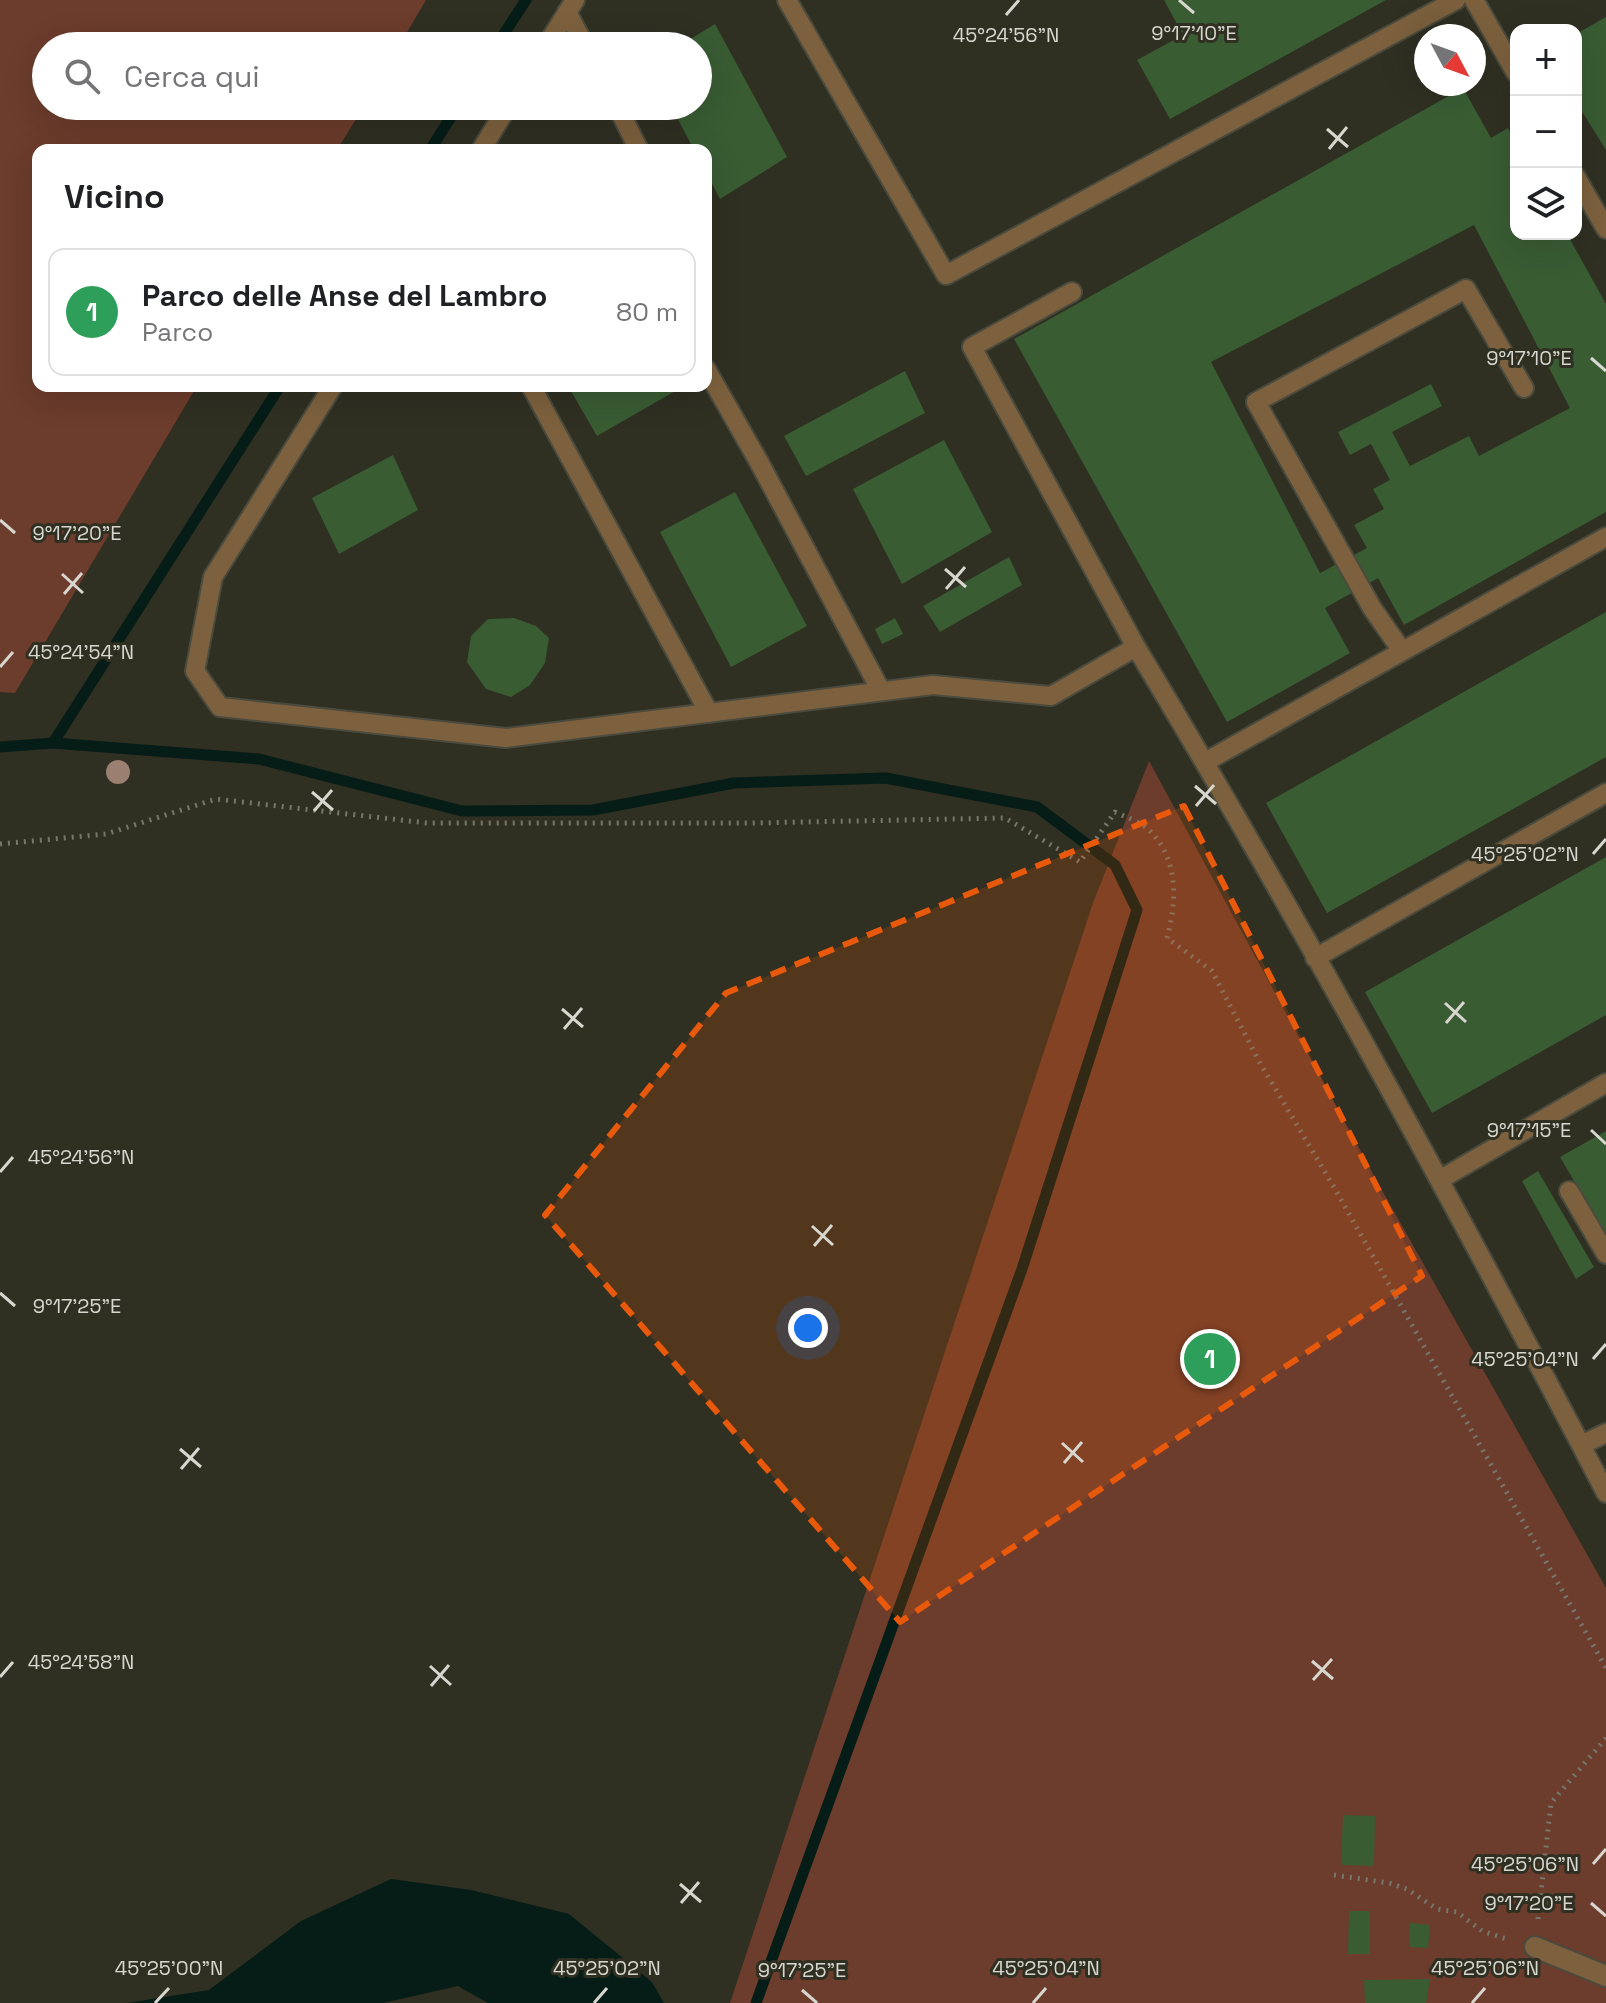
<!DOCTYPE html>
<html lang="it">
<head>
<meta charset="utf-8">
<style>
	body { margin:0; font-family:"Space Grotesk",sans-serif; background:#f6f6f6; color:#202124 }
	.controls { position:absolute; right:24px; top:24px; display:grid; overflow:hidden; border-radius:16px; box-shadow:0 8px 32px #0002 }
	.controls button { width:72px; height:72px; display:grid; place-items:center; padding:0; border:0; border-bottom:2px solid #e0e0e0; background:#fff; color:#202124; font:40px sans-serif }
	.compass { position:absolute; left:1414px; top:24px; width:72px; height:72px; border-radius:50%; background:#fff; box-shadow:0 8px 32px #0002; rotate:131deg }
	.you { position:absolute; left:808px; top:1328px; width:28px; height:28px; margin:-20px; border:6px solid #fff; border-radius:50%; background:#1a73e8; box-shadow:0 0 0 12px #1a73e833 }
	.badge { display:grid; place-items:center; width:52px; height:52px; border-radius:50%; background:#5c6285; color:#fff; font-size:26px; font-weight:700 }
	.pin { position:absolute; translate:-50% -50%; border:4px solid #fff; box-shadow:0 2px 8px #0006 }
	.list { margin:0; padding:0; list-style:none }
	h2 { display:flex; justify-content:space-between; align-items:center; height:104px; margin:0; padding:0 32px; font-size:34px }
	h2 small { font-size:26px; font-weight:400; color:#757577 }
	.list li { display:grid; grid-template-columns:52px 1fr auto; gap:24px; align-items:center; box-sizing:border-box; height:128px; margin:0 16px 16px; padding:0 16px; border:2px solid #e0e0e0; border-radius:16px }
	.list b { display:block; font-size:30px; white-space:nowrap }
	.list p { margin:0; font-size:26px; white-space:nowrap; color:#757577 }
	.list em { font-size:26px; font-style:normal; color:#757577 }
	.icon { flex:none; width:44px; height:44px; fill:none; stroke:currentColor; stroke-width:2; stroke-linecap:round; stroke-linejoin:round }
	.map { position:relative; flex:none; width:1606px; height:2003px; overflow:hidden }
	.search { position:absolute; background:#fff; box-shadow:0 8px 32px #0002; left:32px; top:32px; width:680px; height:88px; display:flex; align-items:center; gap:20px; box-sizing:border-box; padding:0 28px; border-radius:44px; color:#757577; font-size:30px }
	.panel { position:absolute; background:#fff; box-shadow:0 8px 32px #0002; left:32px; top:144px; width:680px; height:248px; border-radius:16px }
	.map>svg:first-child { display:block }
</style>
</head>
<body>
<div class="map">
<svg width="1606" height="2003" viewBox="0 0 1606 2003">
	<rect width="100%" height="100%" fill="#2f2f22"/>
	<path fill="#6c3c2c" d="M0 0H426L399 46H46V106H364L337 150H38V386H197L15 693 0 692Z
		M1149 761 1383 1192 1606 1588V2003H730L1093 903Z"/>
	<path fill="#061d17" d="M391 1879 471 1890 569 1914 652 1982 664 2003H488L458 1986 383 2003H127L209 1990 301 1921Z"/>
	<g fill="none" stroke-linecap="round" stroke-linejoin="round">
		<path stroke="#061d17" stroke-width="11" d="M496 46 526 0
			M430 150 458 106
			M280 386 53 743 259 759 462 811 593 810 734 783 886 778 1037 807 1115 865 1137 910 1022 1269 756 2003
			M0 747 53 743"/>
	</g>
	<path fill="#395c33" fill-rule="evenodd" d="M1164 0H1386L1170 119 1137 60 1183 35Z
		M1606 17V150L1576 102V34Z
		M715 24 787 157 720 199 706 172V150H694L671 106H698V46H679Z
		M1463 88 1491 138 1508 128 1516 143V234H1567L1606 304V512L1404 625 1378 578 1325 608 1350 653 1227 722 1014 339ZM1474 225 1570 408 1479 456 1469 436 1410 466 1392 432 1442 406 1431 384 1338 432 1350 455 1371 444 1390 480 1373 489 1384 509 1354 525 1367 548 1320 573 1211 362Z
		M905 371 925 413 806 476 784 436Z
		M568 386H684L597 436Z
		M944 440 992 532 902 584 853 489Z
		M393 455 418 510 339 554 312 498Z
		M735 492 807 626 731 667 660 532Z
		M1009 557 1022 585 940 632 923 606Z
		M1606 612V757L1327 913 1266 803Z
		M514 618 536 626 549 638 545 663 530 685 511 697 486 689 467 662 471 636 488 619Z
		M895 618 903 634 882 644 875 629Z
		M1606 857V1015L1432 1113 1365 992Z
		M1606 1131V1236L1560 1157Z
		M1538 1171 1594 1267 1576 1279 1522 1181Z
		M1343 1815 1375 1816 1374 1866 1341 1865Z
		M1349 1911H1370V1954H1348Z
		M1410 1923 1430 1925 1428 1948 1409 1947Z
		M1430 1979 1426 2003H1365L1364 1980Z"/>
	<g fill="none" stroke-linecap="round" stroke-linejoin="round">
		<g stroke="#4a4a3e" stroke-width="22">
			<path id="lane" d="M787 0 946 275 1456 0
				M1474 0 1516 73
				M567 12 585 46
				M546 46 575 0
				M617 106 639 150
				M481 150 508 106
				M1576 177 1606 229
				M1072 292 972 347 1136 647
				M706 369 759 462 881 691
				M333 386 213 577 195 671 220 707 506 738 933 685 1051 696 1136 647C1293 908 1439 1176 1581 1445L1606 1433
				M531 386 709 713
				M1402 651 1372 608 1256 402 1466 289 1524 388
				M1205 762 1606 537
				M1315 958 1606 793
				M1441 1179 1606 1083
				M1569 1191 1606 1254
				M1581 1445 1606 1493"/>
		</g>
		<g stroke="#4a4a3e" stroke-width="24">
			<path id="street" d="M1535 1947 1606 1976"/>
		</g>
		<path stroke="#76766b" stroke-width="5" stroke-dasharray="2 6" stroke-linecap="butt" d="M0 844 106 834 216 799 427 823H752L1005 818 1080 862 1115 812C1125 817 1141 822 1149 830 1179 859 1177 901 1167 938L1212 971 1260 1063 1335 1189 1606 1668
			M1334 1875 1389 1883 1407 1889 1437 1909 1457 1912 1482 1931 1510 1940
			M1538 1919 1551 1803 1606 1738"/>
		<use href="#lane" stroke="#7d613e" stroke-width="18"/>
		<use href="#street" stroke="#7d613e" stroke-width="20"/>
	</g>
	<circle fill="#9b7f70" cx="118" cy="772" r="12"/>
	<path fill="#e8590c" fill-opacity="0.2" stroke="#e8590c" stroke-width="6" stroke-dasharray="16 10" stroke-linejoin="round" d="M1184 806 1422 1276 900 1622 545 1215 726 993Z"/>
	<path fill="none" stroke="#d7d7cf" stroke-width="3" d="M1179 0 1194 13M1006 15 1019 0M1327 129 1348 147M1329 149 1347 127M1591 358 1606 371M0 520 15 533M945 569 966 587M62 574 83 593M946 589 965 567M64 594 82 573M0 667 13 652M1195 786 1216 804M312 792 333 810M1196 806 1214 785M314 811 332 790M1593 854 1606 839M1445 1003 1466 1022M562 1009 583 1027M1446 1023 1464 1002M564 1029 582 1008M1591 1130 1606 1144M0 1172 13 1157M812 1226 833 1245M814 1246 832 1225M0 1293 15 1306M1593 1359 1606 1344M1062 1443 1083 1462M180 1449 201 1467M1064 1463 1082 1442M181 1469 199 1448M1312 1661 1333 1679M430 1666 451 1685M0 1677 13 1662M1313 1680 1332 1659M431 1686 449 1665M1593 1864 1606 1849M680 1884 701 1902M681 1903 699 1882M1591 1903 1606 1916M802 1990 817 2003M155 2003 169 1988M594 2003 607 1988M1033 2003 1046 1988M1472 2003 1485 1988"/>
	<g font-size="20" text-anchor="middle" fill="#d7d7cf" stroke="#2f2f22" stroke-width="6" stroke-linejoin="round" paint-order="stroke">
		<text x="1194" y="40">9°17'10"E</text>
		<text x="1006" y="42">45°24'56"N</text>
		<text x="1529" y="365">9°17'10"E</text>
		<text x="77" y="540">9°17'20"E</text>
		<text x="81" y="659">45°24'54"N</text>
		<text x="1525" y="861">45°25'02"N</text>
		<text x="1529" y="1137">9°17'15"E</text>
		<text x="81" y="1164">45°24'56"N</text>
		<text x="77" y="1313">9°17'25"E</text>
		<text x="1525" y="1366">45°25'04"N</text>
		<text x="81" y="1669">45°24'58"N</text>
		<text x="1525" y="1871">45°25'06"N</text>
		<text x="1529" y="1910">9°17'20"E</text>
		<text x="169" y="1975">45°25'00"N</text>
		<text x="607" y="1975">45°25'02"N</text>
		<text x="1046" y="1975">45°25'04"N</text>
		<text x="1485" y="1975">45°25'06"N</text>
		<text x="802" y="1977">9°17'25"E</text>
	</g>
</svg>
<div class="controls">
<button>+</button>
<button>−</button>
<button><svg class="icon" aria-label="layers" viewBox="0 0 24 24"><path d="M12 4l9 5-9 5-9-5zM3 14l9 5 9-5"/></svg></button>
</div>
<svg class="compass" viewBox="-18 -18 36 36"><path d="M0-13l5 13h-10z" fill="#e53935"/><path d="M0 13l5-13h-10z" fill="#757577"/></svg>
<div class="you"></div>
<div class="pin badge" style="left:1210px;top:1359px;background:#2e9e5b">1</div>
<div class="search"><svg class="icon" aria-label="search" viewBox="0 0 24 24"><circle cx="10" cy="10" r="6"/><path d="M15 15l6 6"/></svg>Cerca qui</div>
<section class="panel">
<h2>Vicino<small></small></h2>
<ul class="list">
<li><span class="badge" style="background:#2e9e5b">1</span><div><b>Parco delle Anse del Lambro</b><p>Parco</p></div><em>80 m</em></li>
</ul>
</section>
</div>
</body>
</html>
